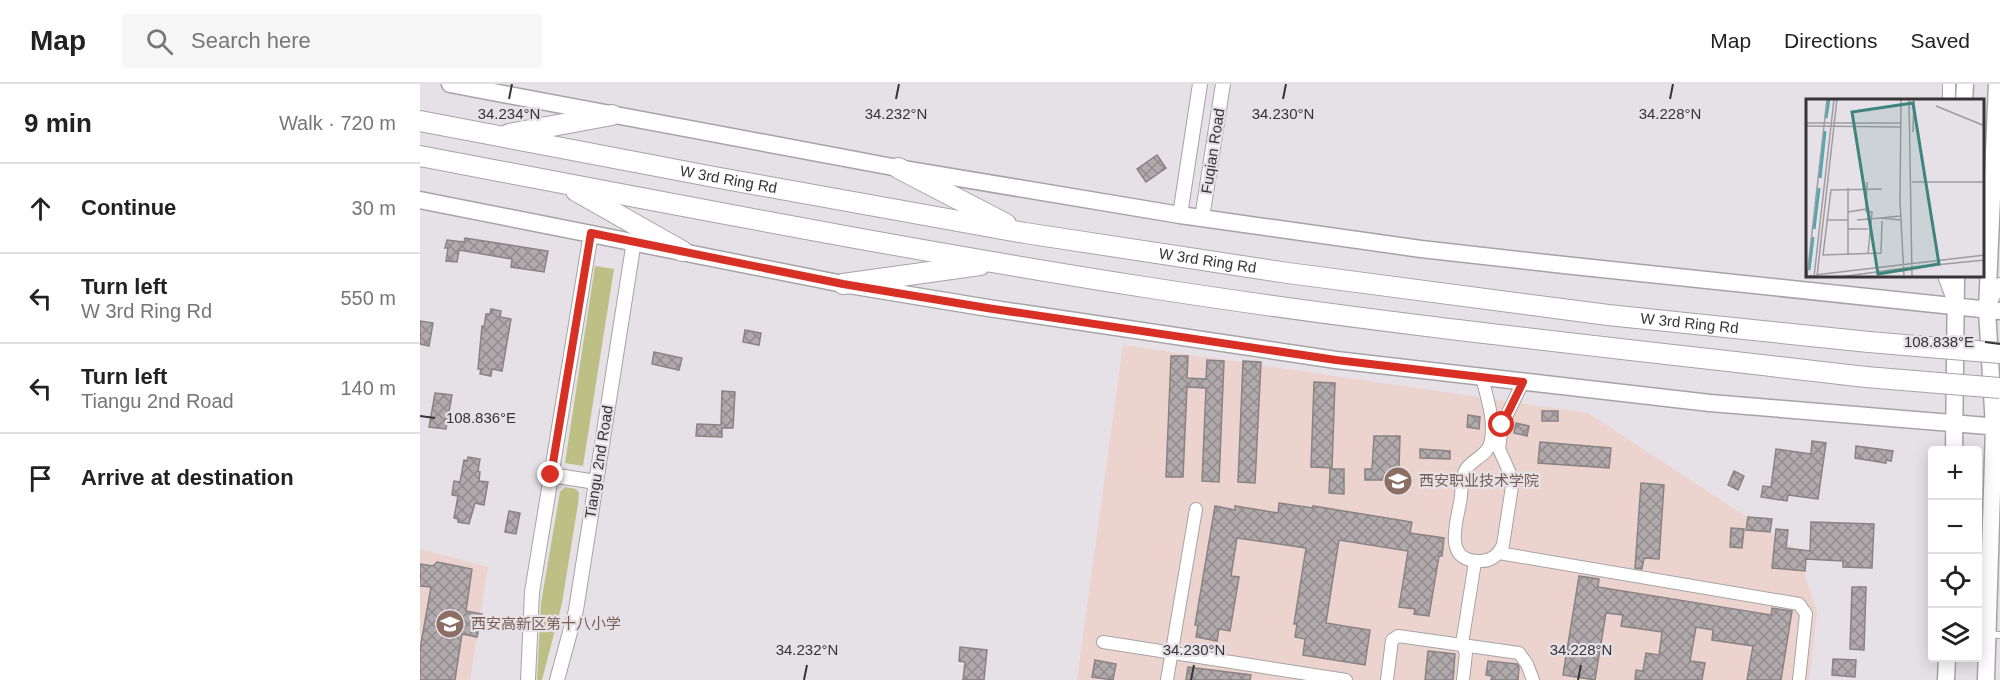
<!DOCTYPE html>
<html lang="en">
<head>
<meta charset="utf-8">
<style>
	body { margin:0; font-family:Arial,"Noto Sans SC",sans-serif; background:#f6f6f6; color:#222 }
	.controls { position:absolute; right:18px; bottom:18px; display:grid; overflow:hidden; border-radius:6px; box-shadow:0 3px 15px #0003 }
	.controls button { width:54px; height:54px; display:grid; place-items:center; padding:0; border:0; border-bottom:2px solid #e0e0e0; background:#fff; color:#222; font:30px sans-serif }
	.stop { position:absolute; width:18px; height:18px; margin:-14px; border:4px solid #d93025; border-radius:50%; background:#fff }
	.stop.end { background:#d93025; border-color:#fff; box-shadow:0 2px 6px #0008 }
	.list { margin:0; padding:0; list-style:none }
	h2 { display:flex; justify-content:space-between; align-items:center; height:78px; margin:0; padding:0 24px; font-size:26px }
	h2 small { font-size:20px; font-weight:400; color:#767676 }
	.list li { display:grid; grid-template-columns:39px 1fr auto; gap:18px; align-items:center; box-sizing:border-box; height:90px; padding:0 24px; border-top:2px solid #e0e0e0 }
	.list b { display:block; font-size:22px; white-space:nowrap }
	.list p { margin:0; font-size:20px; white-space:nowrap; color:#767676 }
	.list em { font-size:20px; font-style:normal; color:#767676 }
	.icon { flex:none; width:33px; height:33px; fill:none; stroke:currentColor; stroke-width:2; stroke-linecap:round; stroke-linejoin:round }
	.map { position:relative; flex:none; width:1580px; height:596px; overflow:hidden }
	header { display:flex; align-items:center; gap:36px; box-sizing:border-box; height:84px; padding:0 30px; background:#fff; border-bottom:2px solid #e0e0e0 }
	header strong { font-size:28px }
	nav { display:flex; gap:33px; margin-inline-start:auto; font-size:21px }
	.search { width:420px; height:54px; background:#f6f6f6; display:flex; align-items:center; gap:15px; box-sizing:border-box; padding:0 21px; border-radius:6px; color:#767676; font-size:22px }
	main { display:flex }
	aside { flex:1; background:#fff }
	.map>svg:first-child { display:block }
</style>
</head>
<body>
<header>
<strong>Map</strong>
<div class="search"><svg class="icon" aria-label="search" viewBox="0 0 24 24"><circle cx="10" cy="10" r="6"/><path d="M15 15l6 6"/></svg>Search here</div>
<nav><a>Map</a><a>Directions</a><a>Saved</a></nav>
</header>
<main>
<aside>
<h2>9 min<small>Walk · 720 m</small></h2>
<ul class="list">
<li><svg class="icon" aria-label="ahead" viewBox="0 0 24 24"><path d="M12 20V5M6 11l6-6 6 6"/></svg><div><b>Continue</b></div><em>30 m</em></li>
<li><svg class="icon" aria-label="left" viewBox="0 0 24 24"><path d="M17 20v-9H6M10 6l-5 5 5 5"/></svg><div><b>Turn left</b><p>W 3rd Ring Rd</p></div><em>550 m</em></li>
<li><svg class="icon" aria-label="left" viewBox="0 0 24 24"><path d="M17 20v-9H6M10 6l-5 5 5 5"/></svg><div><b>Turn left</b><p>Tiangu 2nd Road</p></div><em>140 m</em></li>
<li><svg class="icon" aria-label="arrive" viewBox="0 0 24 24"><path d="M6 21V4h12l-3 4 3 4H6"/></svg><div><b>Arrive at destination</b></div></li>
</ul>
</aside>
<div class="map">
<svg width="1580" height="596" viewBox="0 0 1580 596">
	<defs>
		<pattern id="building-cross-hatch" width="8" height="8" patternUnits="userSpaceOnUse" patternTransform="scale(1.5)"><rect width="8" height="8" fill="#b1aaac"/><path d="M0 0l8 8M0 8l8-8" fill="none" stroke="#918b8d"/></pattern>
	</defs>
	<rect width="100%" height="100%" fill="#e5e1e6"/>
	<path fill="#ecd3cd" d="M703 261 1168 329 1376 465 1397 528 1389 596H657Z
		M0 465 68 483 50 596H0Z"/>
	<path fill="#bcc084" d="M175 182 194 185 163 382 145 379Z
		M145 403 156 405 159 409 158 420 142 519 122 596H117L121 519 140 408Z"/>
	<path fill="url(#building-cross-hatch)" stroke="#898384" stroke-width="1.5" d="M737 71 746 84 726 98 717 85Z
		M45 154 128 167 124 188 91 183 92 175 39 166 37 178 26 177 28 164H25L27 156 44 158Z
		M71 225 81 227 80 233 91 235 82 287 72 285 71 292 60 290 61 285H58L62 242 64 243 66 230H70Z
		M0 237 13 239 9 262 0 260Z
		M325 246 341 249 339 261 323 258Z
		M234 268 262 274 259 286 232 280Z
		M751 272H768L767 294 786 295 787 276 804 277 799 398 782 397 786 304 767 303 763 393H746Z
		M823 277 841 278 835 399 818 398Z
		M894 298 915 299 912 384 891 383Z
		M302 307 315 308 313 344H302V353L276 352 277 340 301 341Z
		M15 309 32 311 26 345 9 343Z
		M1122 327H1138V337H1122Z
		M1048 331 1060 333 1059 345 1047 343Z
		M1096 339 1109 342 1107 352 1094 349Z
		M954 352H980L979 384 972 383 971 396H945V385H952Z
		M1392 357 1406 359 1398 415 1368 411 1367 417 1341 413 1343 402 1351 403 1356 365 1391 370Z
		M1120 358 1191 364 1189 384 1118 379Z
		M1436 362 1473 367 1471 377 1466 376V379L1435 374Z
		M1000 365 1030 367V375L1000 374Z
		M48 373 60 375 58 387 60 388 59 397 68 398 64 421 55 419 49 440 38 438V435L34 434 38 412 32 411 34 397 40 398 44 376 47 377Z
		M910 385H924V410L909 409Z
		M1314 387 1324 392 1318 406 1308 401Z
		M1221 399 1244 401 1239 475 1224 474 1222 485 1215 484Z
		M859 419 893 424V422L992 438 990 449 1024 454 1022 472H1019L1009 532 994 530 995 525 979 523 988 467 919 456 906 539 950 546 945 581 883 571 885 555 875 553 877 540H874L886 464 817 454 811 492 819 493 810 547 799 545 797 557 776 553 778 542 775 541 795 422 815 426V422L858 429Z
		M89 427 100 429 96 450 85 448Z
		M1328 433 1352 435 1350 448 1326 446Z
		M1391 438 1454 440 1452 484 1423 483V477L1386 475 1385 487 1352 484 1356 445 1368 446 1366 464 1390 467Z
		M1311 444 1324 445 1322 464 1310 463Z
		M17 478 52 485 46 527 62 530 57 553 42 550 35 596H0V565L11 503 0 502V480L13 482Z
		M1159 492 1179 495 1178 503 1351 531 1352 524 1372 527 1361 596H1327L1333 562 1292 556 1293 546 1276 543 1270 577 1285 579 1282 596H1215L1216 586 1223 587 1226 569 1239 571 1242 548 1201 542 1203 531 1186 529 1175 596 1143 591Z
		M1432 503H1446L1444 566 1430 565Z
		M540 563 567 566 564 596H543L545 578 539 577Z
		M1008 567 1035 570 1033 596H1005Z
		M1413 575 1436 576 1435 593 1412 591Z
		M675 576 696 580 693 596 672 593Z
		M1068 577 1097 580 1099 583 1098 596H1071L1072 592 1066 591Z
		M768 583 831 591 830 596H766Z"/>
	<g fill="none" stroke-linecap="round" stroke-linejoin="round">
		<g stroke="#a6a3a7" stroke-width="8">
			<path id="service" d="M1568 550 1580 551"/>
		</g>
		<g stroke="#a6a3a7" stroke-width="14">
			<path id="minor" d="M1529 16V0
				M1524 192 1533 216
				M1569 222 1580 200
				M1062 293C1067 315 1076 338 1070 360 1067 372 1050 376 1045 387 1041 396 1042 409 1040 419 1036 440 1024 476 1058 477 1070 478 1078 472 1083 461L1093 396 1079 365 1082 341 1103 298
				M1079 469 1379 520 1386 530 1379 596
				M683 558 926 596
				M747 596 776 425
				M967 596 972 556 978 552 1099 569 1107 580 1113 596
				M1043 596 1046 569 1042 560 1055 478"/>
		</g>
		<g stroke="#a6a3a7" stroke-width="16">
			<path id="tertiary" d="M760 131 780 0
				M782 134 803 0
				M131 391 176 398
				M108 596 112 508 171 149
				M137 596 156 526 214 157"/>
		</g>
		<g stroke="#a6a3a7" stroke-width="19">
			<path id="secondary" d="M30 0 478 84 760 131 1001 165 1144 181 1580 227
				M1544 16 1545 0
				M0 116 423 200 568 224 916 276 1290 319 1580 343
				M1534 366 1536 192
				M1526 596 1527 574
				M1566 596 1574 343 1567 226 1577 0"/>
		</g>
		<g stroke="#a6a3a7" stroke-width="22">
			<g id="trunk">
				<path id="s1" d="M0 37 294 93 605 149 868 189 1188 231 1449 258"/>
				<path d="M89 50 192 31"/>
				<path d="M0 72C243 118 486 166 731 204 968 241 1207 265 1446 293"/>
				<path d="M478 84 586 140"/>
				<path d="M156 107 262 167"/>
				<path d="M423 200 560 181"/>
			</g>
		</g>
		<use href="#service" stroke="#fff" stroke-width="6"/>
		<use href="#minor" stroke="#fff" stroke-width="12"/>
		<use href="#tertiary" stroke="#fff" stroke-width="14"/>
		<use href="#secondary" stroke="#fff" stroke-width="16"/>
		<use href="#trunk" stroke="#fff" stroke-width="20"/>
		<g stroke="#a6a3a7" stroke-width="22" stroke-linecap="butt">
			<path id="trunk-bridge" d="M1449 258 1580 269
				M1446 293 1580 304"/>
		</g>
		<use href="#trunk-bridge" stroke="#fff" stroke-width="20"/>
	</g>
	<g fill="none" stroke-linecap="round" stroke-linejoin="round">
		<path stroke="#d93025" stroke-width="8" d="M131 391 171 149 423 200 567 224 916 276 1103 298 1082 341"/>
	</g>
	<path fill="none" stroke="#363436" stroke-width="2" d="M89 15 92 0M476 15 479 0M863 15 866 0M1250 15 1253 0M1565 258 1580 260M0 332 15 334M384 596 387 581M771 596 774 581M1158 596 1161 581"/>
	<defs>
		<g id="university-disc" transform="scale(1.5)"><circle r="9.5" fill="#8d6e63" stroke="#e5e1e6"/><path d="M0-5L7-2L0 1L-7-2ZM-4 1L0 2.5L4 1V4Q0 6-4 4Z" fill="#fff"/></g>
		<g id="school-disc" transform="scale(1.5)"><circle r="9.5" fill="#8d6e63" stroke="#e5e1e6"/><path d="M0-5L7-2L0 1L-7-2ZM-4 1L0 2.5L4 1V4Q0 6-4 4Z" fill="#fff"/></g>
	</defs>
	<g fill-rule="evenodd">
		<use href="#university-disc" x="978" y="397"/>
		<use href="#school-disc" x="30" y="540"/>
	</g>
	<g text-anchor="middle" stroke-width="4.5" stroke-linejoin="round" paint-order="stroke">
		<g font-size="15" fill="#363436" stroke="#e5e1e6">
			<text transform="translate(793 67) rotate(-81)" y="5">Fuqian Road</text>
			<text dy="5" stroke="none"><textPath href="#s1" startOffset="314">W 3rd Ring Rd</textPath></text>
			<text dy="5" stroke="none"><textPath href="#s1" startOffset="800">W 3rd Ring Rd</textPath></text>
			<text dy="5" stroke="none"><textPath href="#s1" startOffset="1286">W 3rd Ring Rd</textPath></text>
			<text transform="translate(179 378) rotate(-81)" y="5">Tiangu 2nd Road</text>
		</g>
		<g font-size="15" fill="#785e54" stroke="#e5e1e6" text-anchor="start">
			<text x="999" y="402">西安职业技术学院</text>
			<text x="51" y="545">西安高新区第十八小学</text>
		</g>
	</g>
	<g transform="translate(1386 15)">
		<rect width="178" height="178" fill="#e5e1e6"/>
		<path fill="none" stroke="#4ea9b2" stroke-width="3" d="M20 19 23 0M14 79 19 32M8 130 13 89M3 171 7 138"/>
		<path fill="none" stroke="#9f9ca0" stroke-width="1.5" d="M95 0 94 102 98 178M103 0 106 178M130 7 179 27M0 24H94M0 27 94 28M107 33 108 0M106 83H179M42 89V156M76 90 25 91 17 156 75 154 76 122M59 112 66 113 62 155M42 113 60 110 61 83M94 117 75 119 94 121M21 121H42M51 121 75 119M42 130H62M109 168 179 161M0 177 179 156M11 177 31 0M1 178 21 0M8 178 28 0M33 178 108 168"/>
		<path fill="#3e857d" fill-opacity="0.15" stroke="#3e857d" stroke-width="3" d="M107 4 133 165 72 175 46 13Z"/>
		<rect width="178" height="178" fill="none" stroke="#363436" stroke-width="3"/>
	</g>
	<g font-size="15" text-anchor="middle" fill="#363436" stroke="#e5e1e6" stroke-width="4.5" stroke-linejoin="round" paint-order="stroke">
		<text x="89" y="35">34.234°N</text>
		<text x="476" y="35">34.232°N</text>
		<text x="863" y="35">34.230°N</text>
		<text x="1250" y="35">34.228°N</text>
		<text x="1519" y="263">108.838°E</text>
		<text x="61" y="339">108.836°E</text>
		<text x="387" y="571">34.232°N</text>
		<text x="774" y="571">34.230°N</text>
		<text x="1161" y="571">34.228°N</text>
	</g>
</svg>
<div class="controls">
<button>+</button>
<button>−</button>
<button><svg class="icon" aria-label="locate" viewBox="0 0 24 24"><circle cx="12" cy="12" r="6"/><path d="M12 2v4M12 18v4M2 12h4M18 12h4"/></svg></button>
<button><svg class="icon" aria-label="layers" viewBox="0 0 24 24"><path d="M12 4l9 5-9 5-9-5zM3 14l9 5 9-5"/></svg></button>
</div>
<div class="stop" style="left:1082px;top:341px"></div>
<div class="stop end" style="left:131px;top:391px"></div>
</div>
</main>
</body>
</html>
